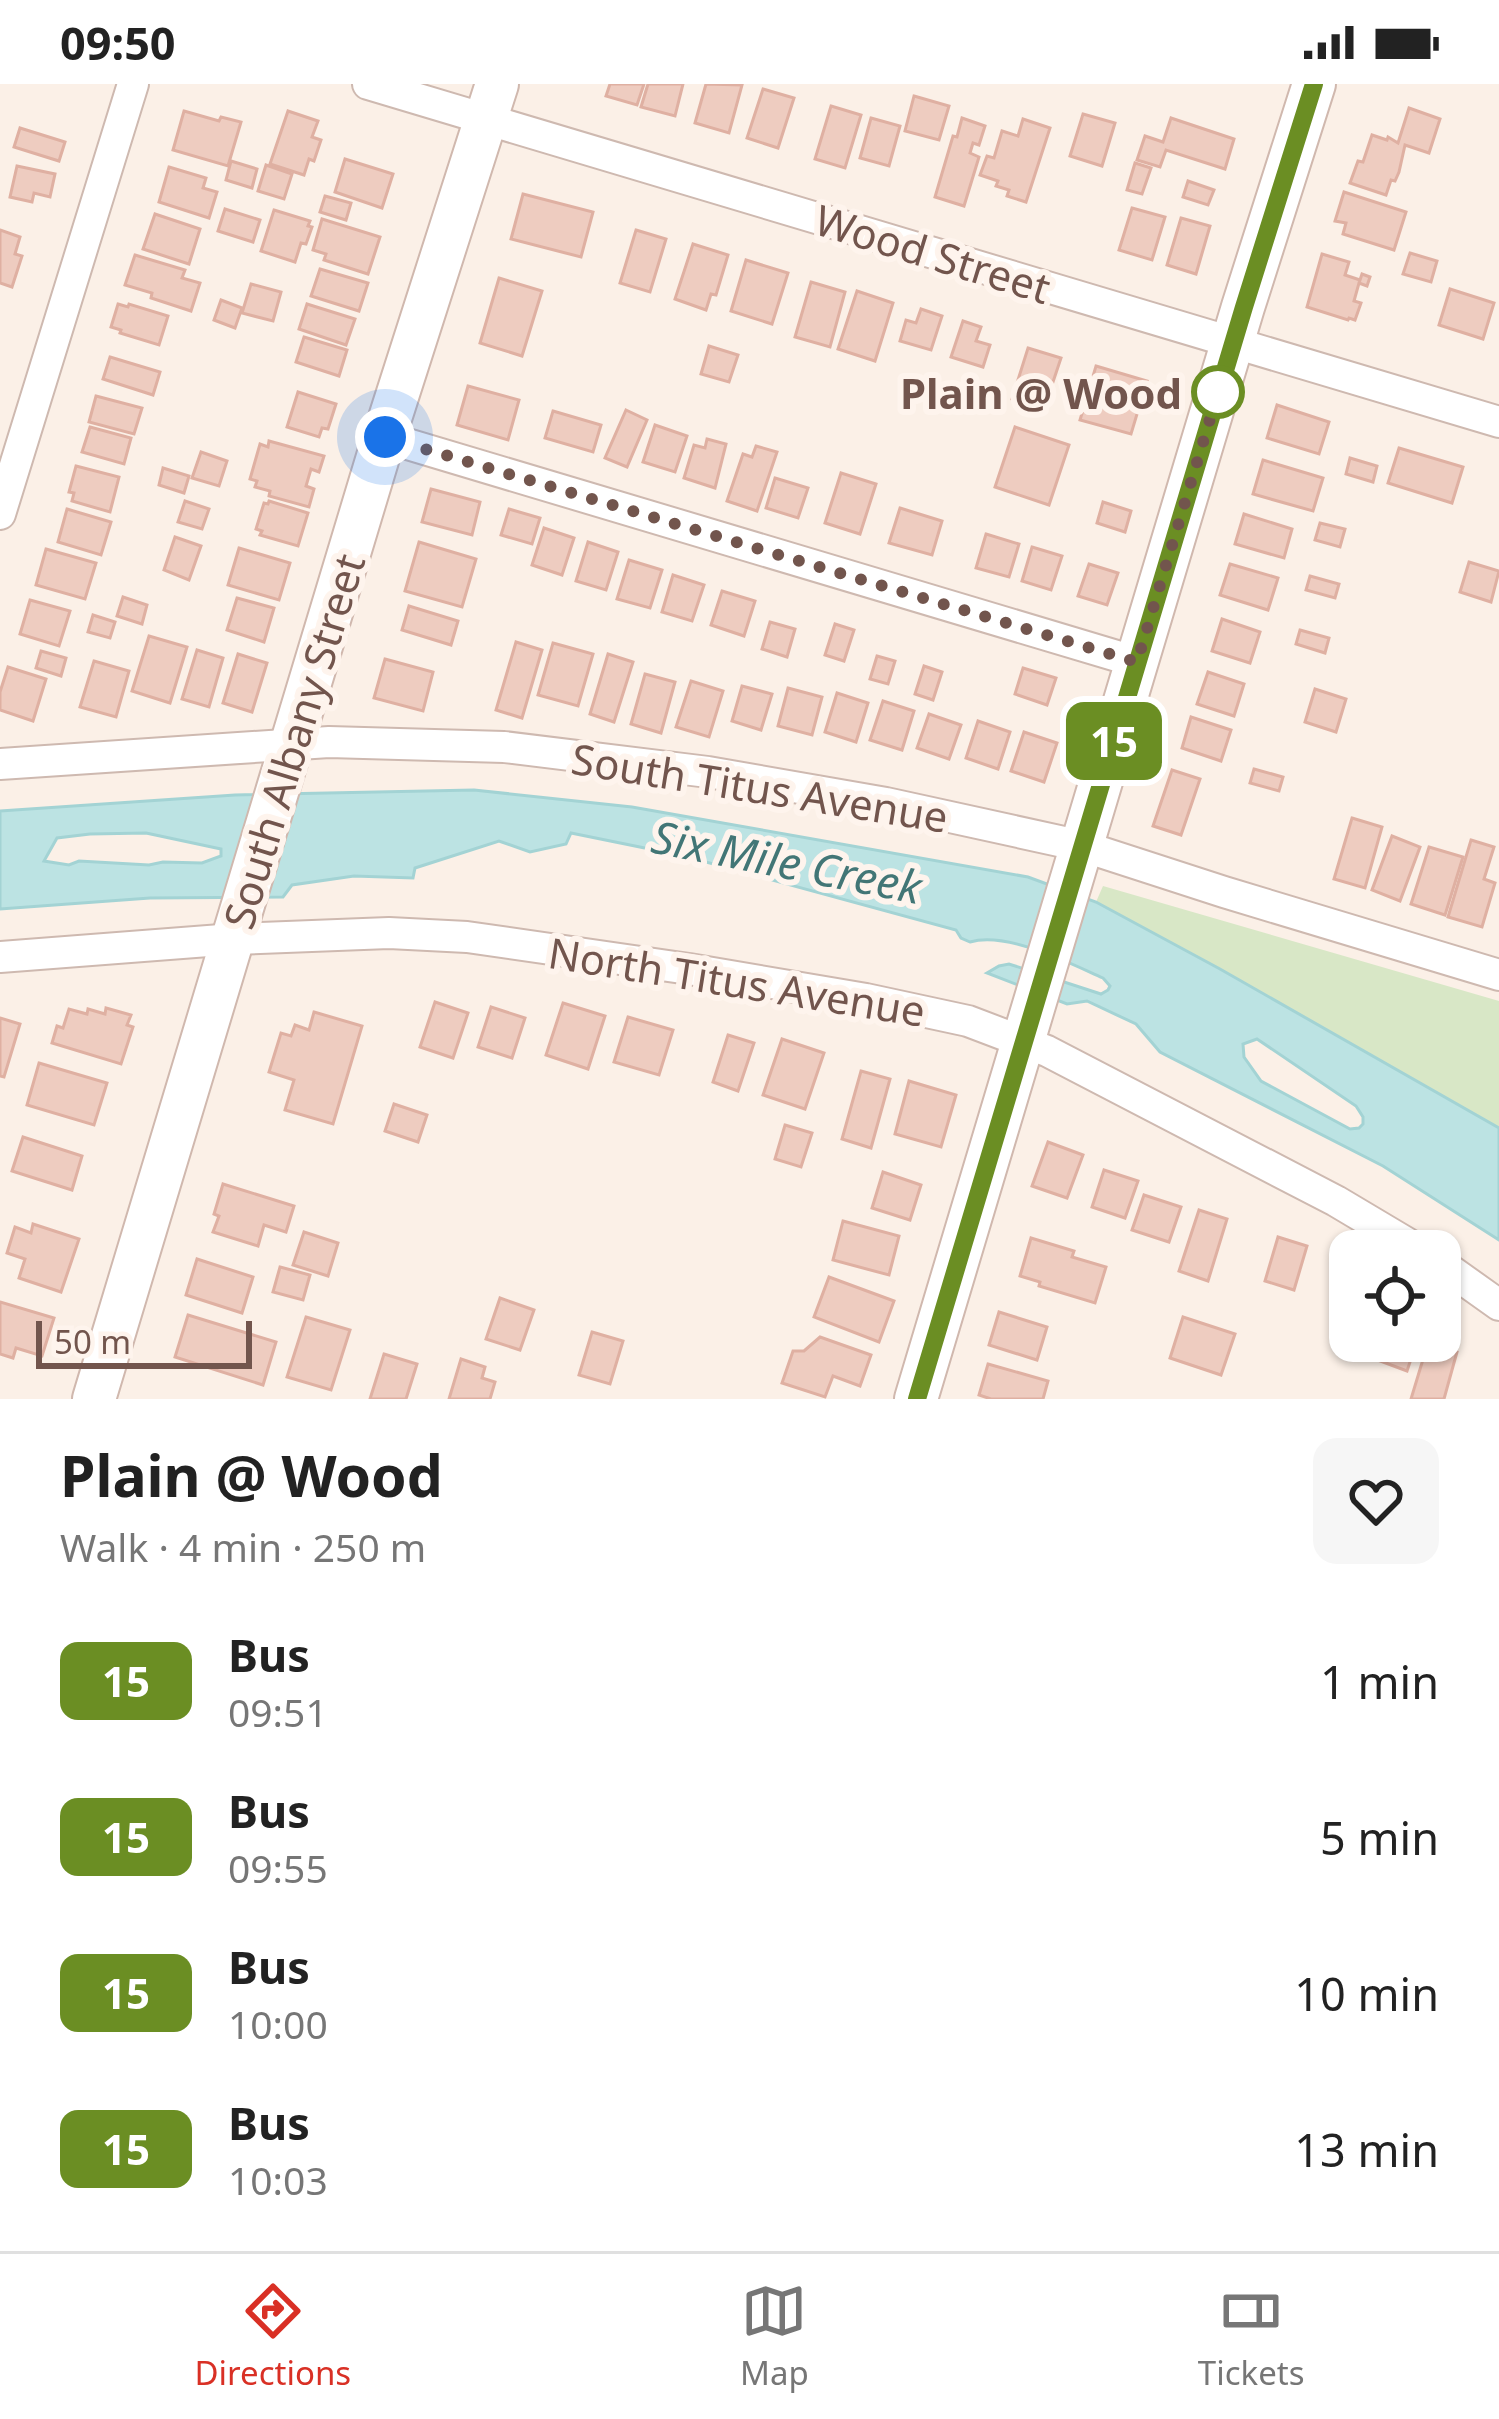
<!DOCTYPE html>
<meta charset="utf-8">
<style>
:root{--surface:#fff;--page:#f6f6f6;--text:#222;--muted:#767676;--line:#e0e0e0;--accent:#d93025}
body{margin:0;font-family:"Noto Sans",sans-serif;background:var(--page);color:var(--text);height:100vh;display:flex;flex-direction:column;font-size:45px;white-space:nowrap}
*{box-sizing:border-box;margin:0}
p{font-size:39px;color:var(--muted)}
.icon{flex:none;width:66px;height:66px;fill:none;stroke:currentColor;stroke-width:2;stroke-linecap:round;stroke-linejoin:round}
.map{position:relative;height:1315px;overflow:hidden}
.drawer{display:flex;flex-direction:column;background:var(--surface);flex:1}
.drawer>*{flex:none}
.badge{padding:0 24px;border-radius:18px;font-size:42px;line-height:78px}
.controls{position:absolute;left:1329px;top:1146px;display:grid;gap:24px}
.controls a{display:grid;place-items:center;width:132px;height:132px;border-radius:24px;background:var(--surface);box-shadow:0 3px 9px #0004;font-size:60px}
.scale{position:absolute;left:36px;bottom:30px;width:216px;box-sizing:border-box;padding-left:12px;border:6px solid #72554d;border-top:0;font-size:33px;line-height:42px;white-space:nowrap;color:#72554d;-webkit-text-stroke:9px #fef4ed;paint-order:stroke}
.you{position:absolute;width:60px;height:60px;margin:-30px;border:9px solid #fff;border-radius:50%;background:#1a73e8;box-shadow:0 0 0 18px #1a73e833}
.map>.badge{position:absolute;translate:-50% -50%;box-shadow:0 0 0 6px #fff}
.round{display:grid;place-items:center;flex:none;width:126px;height:126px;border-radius:24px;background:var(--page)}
.overview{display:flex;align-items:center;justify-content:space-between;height:204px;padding:0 60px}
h1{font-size:57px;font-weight:700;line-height:90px}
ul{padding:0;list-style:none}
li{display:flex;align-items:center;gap:36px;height:156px;padding:0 60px}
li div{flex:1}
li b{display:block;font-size:45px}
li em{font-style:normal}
li .badge{min-width:132px;font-weight:700;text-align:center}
.status{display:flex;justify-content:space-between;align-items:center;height:84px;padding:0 60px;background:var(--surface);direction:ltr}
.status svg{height:33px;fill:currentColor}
.tab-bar{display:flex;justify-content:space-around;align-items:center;height:168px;border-top:3px solid var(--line);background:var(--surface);font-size:33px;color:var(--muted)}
.tab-bar a{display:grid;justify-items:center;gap:6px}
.tab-bar .on{color:var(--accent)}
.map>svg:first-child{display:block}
.green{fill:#d8e7c6}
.water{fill:#bce3e3;stroke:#a3d3d4;stroke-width:3;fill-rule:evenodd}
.building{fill:#eeccc0;stroke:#dfb0a2;stroke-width:3}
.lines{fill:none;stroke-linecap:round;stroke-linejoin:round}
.street-casing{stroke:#ceb9b0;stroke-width:34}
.secondary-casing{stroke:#d0b8ae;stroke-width:46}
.street{stroke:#fff;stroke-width:30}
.secondary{stroke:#fff;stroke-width:42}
.line-casing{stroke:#fff;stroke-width:27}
.line{stroke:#6b8e23;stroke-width:18}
.walk{stroke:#72554d;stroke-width:12;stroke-dasharray:0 21.6}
.stop-dot{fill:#fff;stroke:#6b8e23;stroke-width:6}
.labels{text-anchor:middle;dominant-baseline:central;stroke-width:12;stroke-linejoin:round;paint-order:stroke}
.street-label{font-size:42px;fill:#72554d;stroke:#fef4ed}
.stop-label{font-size:42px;font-weight:bold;fill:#72554d;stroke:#fef4ed;text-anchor:end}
.water-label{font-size:45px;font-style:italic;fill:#427676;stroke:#fef4ed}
</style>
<div class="status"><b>09:50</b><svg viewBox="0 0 49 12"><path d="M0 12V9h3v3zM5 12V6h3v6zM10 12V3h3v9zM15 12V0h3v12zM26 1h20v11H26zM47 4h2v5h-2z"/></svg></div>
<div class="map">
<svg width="1499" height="1315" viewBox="0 0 1499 1315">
<rect width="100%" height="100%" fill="#fbf0e7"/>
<polygon class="green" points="1103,802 1499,917 1499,1044 1220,885 1096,818"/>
<path class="water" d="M474 706 632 723 1028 793 1096 818 1220 885 1499 1044V1156L1383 1082 1160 968 1136 940 1087 917 1067 920 987 889 999 882 1009 880 1101 910 1108 906 1110 902 1103 894C1069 879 1007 847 970 858L961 854 956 846 684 772 571 749 566 760 530 768 499 757 415 784 413 794 354 792 292 801 283 813 150 814 0 825V727L235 711ZM146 749 221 765V772L202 779 163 778 149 781 79 777 69 781 44 777 57 754 90 750ZM1257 955 1356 1022 1363 1033V1040L1359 1044 1350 1045 1261 997 1244 973 1243 960Z"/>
<g class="building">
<polygon points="610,0 644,0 637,21 606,12"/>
<polygon points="648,0 683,0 675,32 641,23"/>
<polygon points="706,0 742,1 729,49 695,39"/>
<polygon points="763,5 794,14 778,64 747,54"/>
<polygon points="914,12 949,22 939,56 905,47"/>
<polygon points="831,22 861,31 845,84 815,75"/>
<polygon points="1409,24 1440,35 1429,69 1405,61 1399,88 1395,97 1391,96 1386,111 1350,99 1358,77 1363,78 1372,51 1387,56 1388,53 1398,59"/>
<polygon points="184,27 219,37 221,33 241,38 228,82 173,66"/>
<polygon points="288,27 318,37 312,53 321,56 314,77 309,75 304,91 270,80"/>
<polygon points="1083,30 1115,39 1102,82 1070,72"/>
<polygon points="871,34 900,42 889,82 860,74"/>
<polygon points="962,34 985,42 979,61 973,59 970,69 979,73 964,122 935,113 953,52 957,53"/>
<polygon points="1171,34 1234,55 1225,85 1166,66 1160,83 1137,76 1145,52 1163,58"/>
<polygon points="1023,35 1050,44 1026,118 1007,112 1009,106 996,102 998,97 980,91 987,72 994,74 1002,47 1018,52"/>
<polygon points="20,44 65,58 59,77 14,63"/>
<polygon points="345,75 393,90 382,124 335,108"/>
<polygon points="231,77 257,85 252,104 226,96"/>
<polygon points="1135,79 1151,84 1142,110 1127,106"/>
<polygon points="266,81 292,90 284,115 258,107"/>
<polygon points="17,82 55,90 50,113 34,109 32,118 10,113"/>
<polygon points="169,83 206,94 203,104 217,108 209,134 159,118"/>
<polygon points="1188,97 1214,106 1208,121 1183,113"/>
<polygon points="1344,108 1406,128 1394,166 1343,150 1346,139 1335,137"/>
<polygon points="523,110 593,128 581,173 511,155"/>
<polygon points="325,112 351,119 346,136 320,128"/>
<polygon points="1132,124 1165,133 1152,176 1119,166"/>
<polygon points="225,125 260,136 253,158 218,147"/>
<polygon points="274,126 310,137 308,142 312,143 306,160 301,159 295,178 261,167"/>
<polygon points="155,130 200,145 189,180 143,165"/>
<polygon points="1181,134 1210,142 1196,190 1167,181"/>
<polygon points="322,135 380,153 368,190 324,176 326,170 313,166"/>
<polygon points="0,146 20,153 15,170 22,172 12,203 0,199"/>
<polygon points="636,146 666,155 650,208 620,199"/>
<polygon points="693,160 728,171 716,211 711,210 706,226 675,215"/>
<polygon points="1410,169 1437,177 1431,198 1403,190"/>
<polygon points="1322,170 1349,178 1345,191 1360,196 1362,190 1370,193 1367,202 1359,199 1354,217 1361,219 1355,236 1349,234 1348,236 1307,223"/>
<polygon points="135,171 185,186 182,194 200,199 191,227 151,214 152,209 125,201"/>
<polygon points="746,176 788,189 772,240 731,227"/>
<polygon points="320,185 368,199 359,227 311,212"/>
<polygon points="499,194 542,207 522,272 480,259"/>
<polygon points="811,198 845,208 830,263 795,253"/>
<polygon points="251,200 281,208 273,237 242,229"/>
<polygon points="1450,205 1494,219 1483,255 1439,241"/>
<polygon points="857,207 893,219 875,277 838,265"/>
<polygon points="221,216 242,224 235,244 214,236"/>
<polygon points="118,220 128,223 129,220 168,232 159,261 120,249 121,246 111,243"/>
<polygon points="307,220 355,235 346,261 299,245"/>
<polygon points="921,225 942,232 931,266 900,257 906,236 916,239"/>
<polygon points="963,237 981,243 976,257 990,261 983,283 951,273"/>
<polygon points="304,253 347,266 339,292 296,278"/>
<polygon points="709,262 738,271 729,298 701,290"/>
<polygon points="1028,264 1061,274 1044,325 1012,315"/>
<polygon points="110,273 160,288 153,311 103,295"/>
<polygon points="1096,282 1147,297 1131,350 1080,336"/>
<polygon points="468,302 519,316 508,356 457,341"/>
<polygon points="298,308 336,320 328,345 322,344 319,353 287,343"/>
<polygon points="96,312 142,324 134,350 89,338"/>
<polygon points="1277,321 1329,338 1319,370 1267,354"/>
<polygon points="626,326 647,336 627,383 605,374"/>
<polygon points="553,327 601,341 593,368 545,354"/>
<polygon points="655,341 687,352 675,388 643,378"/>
<polygon points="90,343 131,354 124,380 82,368"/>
<polygon points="1015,343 1069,361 1049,421 995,403"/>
<polygon points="707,355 726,360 715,404 684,394 694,361 705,364"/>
<polygon points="269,357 324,372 319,388 311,385 306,402 314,405 309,423 269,412 270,407 255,403 257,397 250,395 260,360 268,363"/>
<polygon points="756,362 777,368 757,427 727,417 743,370 752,373"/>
<polygon points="1399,364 1463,383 1452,419 1388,399"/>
<polygon points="201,368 227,377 219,402 192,394"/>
<polygon points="1350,374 1377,382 1373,398 1346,390"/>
<polygon points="1263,376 1323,394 1313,427 1253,410"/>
<polygon points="76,382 119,393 110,428 72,417 74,409 69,408"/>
<polygon points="163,384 189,392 184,409 159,401"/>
<polygon points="841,389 876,400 860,450 825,439"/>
<polygon points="775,394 808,404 798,434 766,424"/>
<polygon points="431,405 480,418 472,451 422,438"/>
<polygon points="185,417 209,425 202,445 178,438"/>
<polygon points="269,417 308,429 298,462 260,451 262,447 256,445 264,419 268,420"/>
<polygon points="1103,418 1131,427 1125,448 1097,439"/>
<polygon points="900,424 942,437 932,471 889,459"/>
<polygon points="67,425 111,438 101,471 58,458"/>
<polygon points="509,425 540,434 532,460 501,451"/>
<polygon points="1244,430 1292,445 1284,474 1235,460"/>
<polygon points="1320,439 1345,445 1340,463 1315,456"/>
<polygon points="544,444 574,454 562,491 532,481"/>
<polygon points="986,450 1019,460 1009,493 976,484"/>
<polygon points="175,453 201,462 189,496 164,486"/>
<polygon points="419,458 476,475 462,523 405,507"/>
<polygon points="588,458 618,468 606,506 576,497"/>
<polygon points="1032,463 1062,472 1051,506 1022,497"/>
<polygon points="239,464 290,479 279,516 228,501"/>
<polygon points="46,465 96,479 85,515 36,501"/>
<polygon points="629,476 662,486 650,524 617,515"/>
<polygon points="1469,478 1499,487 1491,518 1460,508"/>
<polygon points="1089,480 1118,489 1107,521 1078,512"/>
<polygon points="1230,480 1278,494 1268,526 1220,511"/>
<polygon points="673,491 704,501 692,537 662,528"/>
<polygon points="1310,492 1339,500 1335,514 1306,506"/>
<polygon points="722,507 755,517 744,552 711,541"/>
<polygon points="123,513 147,521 142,540 117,532"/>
<polygon points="237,514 274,524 264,558 227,546"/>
<polygon points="30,516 70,527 59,562 20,550"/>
<polygon points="409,522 458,537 451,561 402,546"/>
<polygon points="93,531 115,538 110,554 88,548"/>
<polygon points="1222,535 1260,548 1250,579 1212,567"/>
<polygon points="770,538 795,545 787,573 762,565"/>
<polygon points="835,540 854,546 844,577 825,571"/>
<polygon points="1300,546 1329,554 1325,569 1296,560"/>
<polygon points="149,552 187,563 170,619 132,607"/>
<polygon points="516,558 542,566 522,634 496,626"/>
<polygon points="553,559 593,570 578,622 538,611"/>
<polygon points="197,566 223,574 209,623 182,615"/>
<polygon points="41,567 66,574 61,592 36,584"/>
<polygon points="238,570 267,579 252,628 223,619"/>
<polygon points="608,570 633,578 614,638 590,630"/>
<polygon points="877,572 895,577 888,600 870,595"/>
<polygon points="385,575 433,588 423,627 374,614"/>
<polygon points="94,577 129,587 116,633 80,623"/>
<polygon points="924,582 942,588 933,616 915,610"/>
<polygon points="8,583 46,595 33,637 0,626 0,608"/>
<polygon points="1023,584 1056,594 1047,621 1015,610"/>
<polygon points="1208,588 1244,600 1234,632 1197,620"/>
<polygon points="645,590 675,598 661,649 631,640"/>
<polygon points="691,597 723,607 709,653 676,643"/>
<polygon points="742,602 772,610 761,646 732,637"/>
<polygon points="788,604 822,613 812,651 778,642"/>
<polygon points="1315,605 1346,615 1336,648 1305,638"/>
<polygon points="837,609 868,619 856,658 825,648"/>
<polygon points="883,617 914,627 902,666 870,656"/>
<polygon points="929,630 961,641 949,675 917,664"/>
<polygon points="1191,633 1231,646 1221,677 1182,664"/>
<polygon points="978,637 1010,648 998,685 966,674"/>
<polygon points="1024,648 1057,659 1044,698 1011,687"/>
<polygon points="1254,685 1283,693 1279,707 1250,699"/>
<polygon points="1172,686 1200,695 1181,751 1153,742"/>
<polygon points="1352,734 1382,743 1365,804 1334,795"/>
<polygon points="1392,752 1420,763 1400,817 1372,806"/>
<polygon points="1471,756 1494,763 1484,795 1495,799 1482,843 1448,833"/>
<polygon points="1429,763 1463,773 1445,831 1411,820"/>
<polygon points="435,918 468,929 453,974 420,963"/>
<polygon points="563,919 605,932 588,985 546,971"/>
<polygon points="491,923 525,934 512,974 478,963"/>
<polygon points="106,924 131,931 127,941 133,943 121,980 52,959 57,942 63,944 69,925 87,930 88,925 105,930"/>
<polygon points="314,928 362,942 333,1040 285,1026 294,996 269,988 281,949 291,952 295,941 309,946"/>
<polygon points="628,933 673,946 659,991 614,978"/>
<polygon points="0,934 20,940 4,993 0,992"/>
<polygon points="728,951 754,959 738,1007 713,998"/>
<polygon points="782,955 824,969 805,1025 763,1011"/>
<polygon points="39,979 107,999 94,1041 27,1021"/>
<polygon points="861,987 890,995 871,1064 842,1055"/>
<polygon points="909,997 956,1011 941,1063 895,1050"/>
<polygon points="394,1020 427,1031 418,1058 385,1047"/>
<polygon points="785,1041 812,1049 801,1083 775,1075"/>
<polygon points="23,1053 82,1072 72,1106 12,1087"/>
<polygon points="1048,1058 1083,1071 1067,1114 1032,1102"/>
<polygon points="1104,1086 1138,1097 1125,1134 1092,1123"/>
<polygon points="883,1088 921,1101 910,1136 872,1124"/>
<polygon points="223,1100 294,1122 286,1148 264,1141 258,1162 213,1148 219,1132 214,1130"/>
<polygon points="1144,1111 1181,1123 1169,1158 1132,1146"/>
<polygon points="1199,1126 1227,1135 1208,1197 1179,1187"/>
<polygon points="843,1137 899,1152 889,1191 833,1176"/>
<polygon points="33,1140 79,1155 61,1208 19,1194 25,1175 7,1169 15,1143 31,1149"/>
<polygon points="304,1148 338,1159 328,1192 293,1181"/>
<polygon points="1278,1153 1307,1162 1294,1206 1265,1197"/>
<polygon points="1031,1154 1074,1167 1072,1173 1106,1183 1095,1219 1039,1202 1040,1198 1020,1192"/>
<polygon points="197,1175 253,1193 242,1229 186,1211"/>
<polygon points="280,1183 310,1191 303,1216 273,1208"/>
<polygon points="829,1193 894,1217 879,1258 814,1233"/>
<polygon points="500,1214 534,1226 520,1266 486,1255"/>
<polygon points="0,1218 54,1234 42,1272 16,1264 13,1274 0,1270"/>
<polygon points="999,1228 1047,1243 1037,1276 989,1261"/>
<polygon points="188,1231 276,1258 263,1301 175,1273"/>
<polygon points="306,1233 350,1246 331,1306 287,1293"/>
<polygon points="1183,1233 1235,1250 1221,1291 1170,1274"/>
<polygon points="592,1248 623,1257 610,1300 579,1291"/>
<polygon points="820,1253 871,1271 860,1302 833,1292 825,1313 782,1299 793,1267 804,1267"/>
<polygon points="1381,1257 1417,1257 1407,1287 1375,1275"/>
<polygon points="1428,1259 1457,1268 1444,1315 1411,1315"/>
<polygon points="384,1270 417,1280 406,1315 370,1315"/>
<polygon points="461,1275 485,1283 482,1294 495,1298 490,1315 449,1315"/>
<polygon points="988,1280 1048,1297 1043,1315 991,1315 979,1311"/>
</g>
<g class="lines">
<defs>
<g id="street">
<polyline points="368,0 1499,338"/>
<polyline points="384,353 1137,578"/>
<polyline points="0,430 133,0"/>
<polyline points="0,680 329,658 504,663 708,688 886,719 1082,762 1224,808 1499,891"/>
<polyline points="0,873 234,855 389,849 467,853 689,885 866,915 968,937 1047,967 1336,1117 1420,1167"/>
<polyline points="1440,1179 1499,1221"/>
</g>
<g id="secondary">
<polyline points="94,1315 384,353 497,0"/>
<polyline points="916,1315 1243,223 1314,0"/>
</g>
</defs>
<use href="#street" class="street-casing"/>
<use href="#secondary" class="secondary-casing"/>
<use href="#street" class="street"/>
<use href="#secondary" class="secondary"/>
</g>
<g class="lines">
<defs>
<polyline id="line" points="917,1315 1244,223 1314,0"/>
</defs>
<use href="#line" class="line-casing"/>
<use href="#line" class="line"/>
<polyline class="walk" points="385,353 1137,578 1222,295 1218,308"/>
</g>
<circle class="stop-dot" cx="1218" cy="308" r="24"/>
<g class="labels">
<g class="street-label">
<text transform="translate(933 169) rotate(17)">Wood Street</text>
<text transform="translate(293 657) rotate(-73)">South Albany Street</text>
<text transform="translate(760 703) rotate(9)">South Titus Avenue</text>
<text transform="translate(737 897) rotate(9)">North Titus Avenue</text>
</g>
<g class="stop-label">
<text x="1182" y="308">Plain @ Wood</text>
</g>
<g class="water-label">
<text transform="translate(787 777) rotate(11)">Six Mile Creek</text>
</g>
</g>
</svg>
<div class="controls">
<a><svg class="icon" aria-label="locate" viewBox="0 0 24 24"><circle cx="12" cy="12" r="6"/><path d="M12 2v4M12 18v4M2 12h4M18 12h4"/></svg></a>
</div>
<div class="scale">50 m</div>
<div class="you" style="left:385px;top:353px"></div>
<b class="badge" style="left:1114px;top:657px;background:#6b8e23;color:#fff">15</b>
</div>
<section class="drawer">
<div class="overview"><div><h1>Plain @ Wood</h1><p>Walk · 4 min · 250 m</p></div><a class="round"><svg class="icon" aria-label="heart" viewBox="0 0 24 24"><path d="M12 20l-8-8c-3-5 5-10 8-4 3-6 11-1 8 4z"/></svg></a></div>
<ul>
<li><span class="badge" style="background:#6b8e23;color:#fff">15</span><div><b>Bus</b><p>09:51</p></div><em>1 min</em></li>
<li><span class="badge" style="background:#6b8e23;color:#fff">15</span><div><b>Bus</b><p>09:55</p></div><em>5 min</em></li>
<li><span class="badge" style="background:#6b8e23;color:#fff">15</span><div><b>Bus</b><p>10:00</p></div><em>10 min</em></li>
<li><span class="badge" style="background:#6b8e23;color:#fff">15</span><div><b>Bus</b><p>10:03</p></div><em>13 min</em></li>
</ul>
</section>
<nav class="tab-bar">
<a class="on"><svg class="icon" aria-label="directions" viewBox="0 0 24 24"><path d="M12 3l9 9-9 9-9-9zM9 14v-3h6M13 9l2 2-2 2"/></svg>Directions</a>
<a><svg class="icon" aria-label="map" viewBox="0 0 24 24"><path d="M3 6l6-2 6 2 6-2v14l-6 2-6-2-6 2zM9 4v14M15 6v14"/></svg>Map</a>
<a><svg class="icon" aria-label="tickets" viewBox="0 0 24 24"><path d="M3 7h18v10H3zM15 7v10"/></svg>Tickets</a>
</nav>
